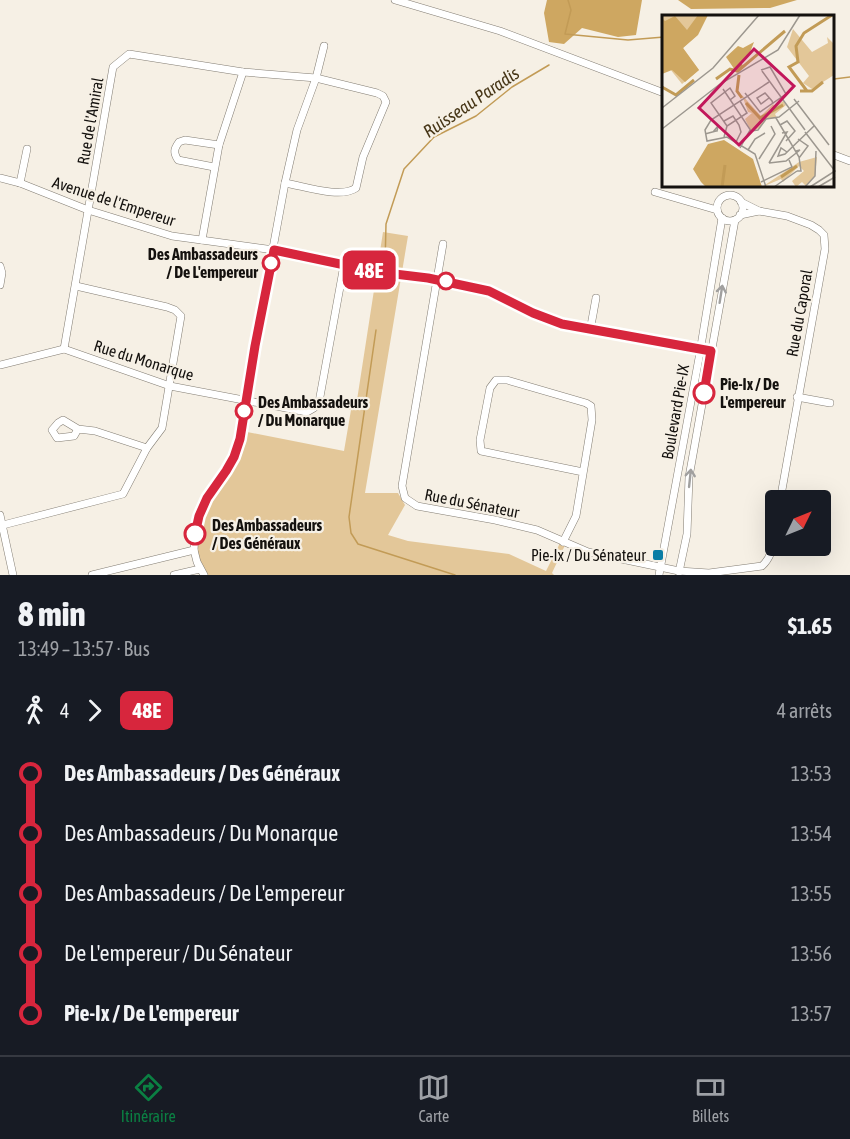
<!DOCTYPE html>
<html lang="fr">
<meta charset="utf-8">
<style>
:root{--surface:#171b24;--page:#20242c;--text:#f1f3f6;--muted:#9ea1a6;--line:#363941;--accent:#0b8043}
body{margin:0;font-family:"Asap Condensed",sans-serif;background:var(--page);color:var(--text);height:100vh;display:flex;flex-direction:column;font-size:22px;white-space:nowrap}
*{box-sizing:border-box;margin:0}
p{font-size:20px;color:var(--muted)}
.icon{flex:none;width:33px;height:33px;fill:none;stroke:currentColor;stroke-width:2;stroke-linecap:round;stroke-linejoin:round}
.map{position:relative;height:575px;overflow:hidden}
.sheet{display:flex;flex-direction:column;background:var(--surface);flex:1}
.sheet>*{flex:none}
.badge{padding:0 12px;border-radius:9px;font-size:21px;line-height:39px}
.needle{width:39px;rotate:47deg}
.buttons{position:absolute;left:765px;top:490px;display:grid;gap:12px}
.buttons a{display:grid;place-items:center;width:66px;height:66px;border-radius:6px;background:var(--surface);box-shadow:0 6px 24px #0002;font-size:30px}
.map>.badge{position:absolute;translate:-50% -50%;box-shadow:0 0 0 3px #fff}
.legs{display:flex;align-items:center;gap:9px;height:66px;padding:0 18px;font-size:20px}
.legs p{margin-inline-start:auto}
.headline{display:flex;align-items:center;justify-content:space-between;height:102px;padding:0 18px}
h1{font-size:33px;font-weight:800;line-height:45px}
ul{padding:0 18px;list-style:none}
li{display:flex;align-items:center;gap:21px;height:60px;font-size:22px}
li i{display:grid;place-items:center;width:9px;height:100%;margin:0 8px;background:currentColor}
li i::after{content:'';width:15px;height:15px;margin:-8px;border:4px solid;border-radius:50%;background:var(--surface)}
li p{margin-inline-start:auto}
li:first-child i{background:linear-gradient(#0000 50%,currentColor 0)}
li:last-child i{background:linear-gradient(currentColor 50%,#0000 0)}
.dock{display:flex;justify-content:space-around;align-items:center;height:84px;border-top:2px solid var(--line);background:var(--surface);font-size:16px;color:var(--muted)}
.dock a{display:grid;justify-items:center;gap:3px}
.dock .selected{color:var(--accent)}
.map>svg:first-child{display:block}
.green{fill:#e3c799}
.forest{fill:#cea761}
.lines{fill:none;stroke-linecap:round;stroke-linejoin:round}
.stream{stroke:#c29b56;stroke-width:1.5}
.minor-casing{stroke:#837d73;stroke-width:8}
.minor{stroke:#fff;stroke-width:7}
.oneway{stroke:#a1a09f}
.line-1-casing{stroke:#fff;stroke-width:14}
.line-1{stroke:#d7263d;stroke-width:9}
.stop-1-dot{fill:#fff;stroke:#d7263d;stroke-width:3}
.poi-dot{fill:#0a7da5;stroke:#f6f0e5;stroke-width:2}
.labels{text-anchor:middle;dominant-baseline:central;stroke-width:4.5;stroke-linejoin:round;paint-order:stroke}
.street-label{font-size:16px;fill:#14110e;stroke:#f6f0e5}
.stop-label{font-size:16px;font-weight:bold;fill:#14110e;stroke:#f6f0e5;text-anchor:start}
.poi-label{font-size:16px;fill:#14110e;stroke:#f6f0e5;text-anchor:end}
.water-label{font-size:18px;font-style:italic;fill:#473617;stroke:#f6f0e5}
.inset-river{fill:none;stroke:#c29b56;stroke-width:3}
.inset-road{fill:none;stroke:#9c978f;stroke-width:1.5}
.view{fill:#c2185b;fill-opacity:0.15;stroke:#c2185b;stroke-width:3}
.inset-edge{fill:none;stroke:#14110e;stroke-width:3}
</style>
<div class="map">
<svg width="850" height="575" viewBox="0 0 850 575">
<rect width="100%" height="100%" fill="#f6f0e5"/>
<polygon class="green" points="383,232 408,236 365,493 398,493 405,505 388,535 408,541 509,554 546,571 561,541 566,543 552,573 554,575 204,575 200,569 195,534 199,516 226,471 242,431 344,451 351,410 321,404 322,400 352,405 357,400"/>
<g class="forest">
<polygon points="547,0 642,0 636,35 618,37 582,28 564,44 549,42 544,13"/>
<polygon points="678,0 797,0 770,8 691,9"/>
</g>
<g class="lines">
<g class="stream">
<polyline points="568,0 571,10 565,34 628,40 664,37"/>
<polyline points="834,79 850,77"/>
<polyline points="385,266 386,224 404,169 434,137 476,116 512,87 549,65"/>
<polyline points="376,330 349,517 351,533 358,544 455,575"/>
</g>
<defs>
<g id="minor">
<polyline points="395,0 500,31 664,93"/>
<polyline points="834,155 850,161"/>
<path d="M214 167 178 160C173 152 174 149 179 142L185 140 219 145"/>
<polyline points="0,178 20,183 88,210 172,236 274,250 378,272 446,281 489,291 533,313 562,324 711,351"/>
<polyline points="20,183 27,149"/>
<polyline points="655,192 717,210"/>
<circle cx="730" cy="208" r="13"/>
<polyline points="741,202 759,211 787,216 811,225 819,230 824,235 825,249 780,501"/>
<polyline points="740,215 759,211"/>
<polyline points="202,240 219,145 243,72"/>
<path d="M443 244 402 486 405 498 417 506 495 520 537 530 588 552 679 571 709 573 762 566C773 556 773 543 776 529"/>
<polyline points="0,266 2,273 0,285"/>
<polyline points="590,331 596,298"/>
<path d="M64 349 113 67 129 54 243 72 316 78 377 93 383 96 386 102 363 157 356 188C340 199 304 186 285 183"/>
<polyline points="0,365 64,349 170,386 307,412 314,408 319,402 344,265"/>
<polyline points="797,397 830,403"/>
<polyline points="78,429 74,436 57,438 52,430 58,423 63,420 78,429 95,431 147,448"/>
<polyline points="0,515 13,575"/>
<polyline points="3,525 123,494 147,448 162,428 181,316 175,310 167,307 76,286"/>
<polyline points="563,542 576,516 592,420 591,406 586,403 507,380 496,380 490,388 480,440 481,451 583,472"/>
<polyline points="679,572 687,534 689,477 735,220"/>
<polyline points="92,575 194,550"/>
<polyline points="174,575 200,569"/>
<polyline points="204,575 197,562 194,550 195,534 199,516 207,498 226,471 240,439 255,346 285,183 297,130 316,78 324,46"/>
<polyline points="659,575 699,358 722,218"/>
</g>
</defs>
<use href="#minor" class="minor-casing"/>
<use href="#minor" class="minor"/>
</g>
<defs><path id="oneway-shaft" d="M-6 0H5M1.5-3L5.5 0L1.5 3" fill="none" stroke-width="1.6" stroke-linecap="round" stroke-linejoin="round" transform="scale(1.5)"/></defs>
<g class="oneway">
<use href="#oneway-shaft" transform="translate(721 294) rotate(-81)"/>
<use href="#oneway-shaft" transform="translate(690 478) rotate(-84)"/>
</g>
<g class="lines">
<defs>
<polyline id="line-1" points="195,534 199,516 207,498 226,471 234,457 240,439 255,346 274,250 378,272 428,278 489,291 533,313 562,324 711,351 704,393"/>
</defs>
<use href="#line-1" class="line-1-casing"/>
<use href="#line-1" class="line-1"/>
</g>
<g class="stop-1-dot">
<circle cx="271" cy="263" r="8"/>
<circle cx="446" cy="281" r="8"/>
<circle cx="704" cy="393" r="10"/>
<circle cx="244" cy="411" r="8"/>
<circle cx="195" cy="534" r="10"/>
</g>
<rect class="poi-dot" x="652" y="549" width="12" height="12" rx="3"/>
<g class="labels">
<g class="street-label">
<text transform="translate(90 121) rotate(-80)">Rue de l'Amiral</text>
<text transform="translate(114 201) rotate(18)">Avenue de l'Empereur</text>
<text transform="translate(799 313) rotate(-80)">Rue du Caporal</text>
<text transform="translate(144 360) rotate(17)">Rue du Monarque</text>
<text transform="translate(675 412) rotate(-80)">Boulevard Pie-IX</text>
<text transform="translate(472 503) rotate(11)">Rue du Sénateur</text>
</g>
<g class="stop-label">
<text x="258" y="254" text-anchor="end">Des Ambassadeurs<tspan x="258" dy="18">/ De L'empereur</tspan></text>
<text x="720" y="384">Pie-Ix / De<tspan x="720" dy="18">L'empereur</tspan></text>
<text x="258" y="402">Des Ambassadeurs<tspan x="258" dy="18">/ Du Monarque</tspan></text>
<text x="212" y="525">Des Ambassadeurs<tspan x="212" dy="18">/ Des Généraux</tspan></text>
</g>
<g class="poi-label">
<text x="646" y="555">Pie-Ix / Du Sénateur</text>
</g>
<g class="water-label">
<text transform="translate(471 102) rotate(-34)">Ruisseau Paradis</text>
</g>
</g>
<g transform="translate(662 15)">
<rect width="172" height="172" fill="#f6f0e5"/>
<path d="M0 0H45L34 21 21 33 37 55 20 69 8 54 0 59ZM131 14 150 37 166 28 165 22 172 29V60L150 74 141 68 147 61 125 32ZM80 80 99 101 111 89 113 92 121 86 124 90 113 99 115 103 105 104 98 113 89 116 83 104 90 98 86 97ZM155 142 153 161 144 171 140 167 134 172 130 166 142 156 137 151 121 167 119 164 100 172 137 147Z" fill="#e3c799"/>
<path d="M36 0H46L36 20 21 33 37 55 23 67 10 55 0 59V3L3 6 13 1 25 15ZM92 27 87 40 79 47 81 51 75 58 64 42 76 31 81 33ZM62 125 91 144 100 172H44L39 167 31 154 46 129Z" fill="#cea761"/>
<path class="inset-river" d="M77 60 75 76 80 83M54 64 68 54 76 56 123 16M0 72 14 80 32 65M138 76H150L161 67M145 76 127 52 136 47 134 31 142 18 170 0M84 88 98 103 121 90M119 162 135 151M60 172 63 150"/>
<path class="inset-road" d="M100 56 143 115M61 74 89 116 96 115 104 104 117 102 137 86M83 78 98 97 124 79 108 52 99 55M107 83 99 89 95 83 103 78 104 79 110 86 111 89M132 84 167 130M0 93 51 53 97 0M114 103 137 142 139 156H135M62 106 71 101 77 110 79 117 74 127M118 110 125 106 133 116 124 126M65 111 49 88 68 73 73 81 68 85M0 114 58 69 116 35 138 0M143 117 173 156 148 172M43 119 54 116H55L56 111 51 117M62 122 65 111 85 98 78 86M136 124 146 131 137 143M78 133 88 115M86 135 93 124 103 118M125 137 119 133 116 141 123 139 152 111M97 144 113 119 109 111M107 148 125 117 120 118M107 148 124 146 138 135 134 136M99 167 130 152 127 145M104 172 93 139 65 122 45 126 43 115 49 105 107 67M112 172 135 156M143 172 153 161 154 136M156 172 173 162"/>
<path class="view" d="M92 34 132 71 77 130 37 93Z"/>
<rect width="172" height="172" class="inset-edge"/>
</g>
</svg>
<div class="buttons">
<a><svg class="needle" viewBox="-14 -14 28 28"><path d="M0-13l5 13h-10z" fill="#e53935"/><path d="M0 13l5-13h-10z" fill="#9ea1a6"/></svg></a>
</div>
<b class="badge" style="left:369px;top:270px;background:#d7263d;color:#fff">48E</b>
</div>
<section class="sheet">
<div class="headline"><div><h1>8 min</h1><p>13:49 – 13:57 · Bus</p></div><b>$1.65</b></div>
<div class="legs"><svg class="icon" aria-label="walk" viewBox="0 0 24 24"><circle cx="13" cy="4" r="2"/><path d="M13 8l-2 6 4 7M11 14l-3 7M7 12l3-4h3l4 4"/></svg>4<svg class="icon" aria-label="forward" viewBox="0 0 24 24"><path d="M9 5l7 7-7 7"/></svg><b class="badge" style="background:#d7263d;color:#fff">48E</b><p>4 arrêts</p></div>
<ul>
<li><i style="color:#d7263d"></i><b>Des Ambassadeurs / Des Généraux</b><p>13:53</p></li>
<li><i style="color:#d7263d"></i><span>Des Ambassadeurs / Du Monarque</span><p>13:54</p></li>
<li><i style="color:#d7263d"></i><span>Des Ambassadeurs / De L'empereur</span><p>13:55</p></li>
<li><i style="color:#d7263d"></i><span>De L'empereur / Du Sénateur</span><p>13:56</p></li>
<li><i style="color:#d7263d"></i><b>Pie-Ix / De L'empereur</b><p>13:57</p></li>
</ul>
</section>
<nav class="dock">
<a class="selected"><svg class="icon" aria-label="directions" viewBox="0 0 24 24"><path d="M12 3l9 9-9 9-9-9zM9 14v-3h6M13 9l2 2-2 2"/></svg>Itinéraire</a>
<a><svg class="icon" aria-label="map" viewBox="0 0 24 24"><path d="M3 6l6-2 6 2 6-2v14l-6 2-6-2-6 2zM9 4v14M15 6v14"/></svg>Carte</a>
<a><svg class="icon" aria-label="tickets" viewBox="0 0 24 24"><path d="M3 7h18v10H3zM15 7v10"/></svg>Billets</a>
</nav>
